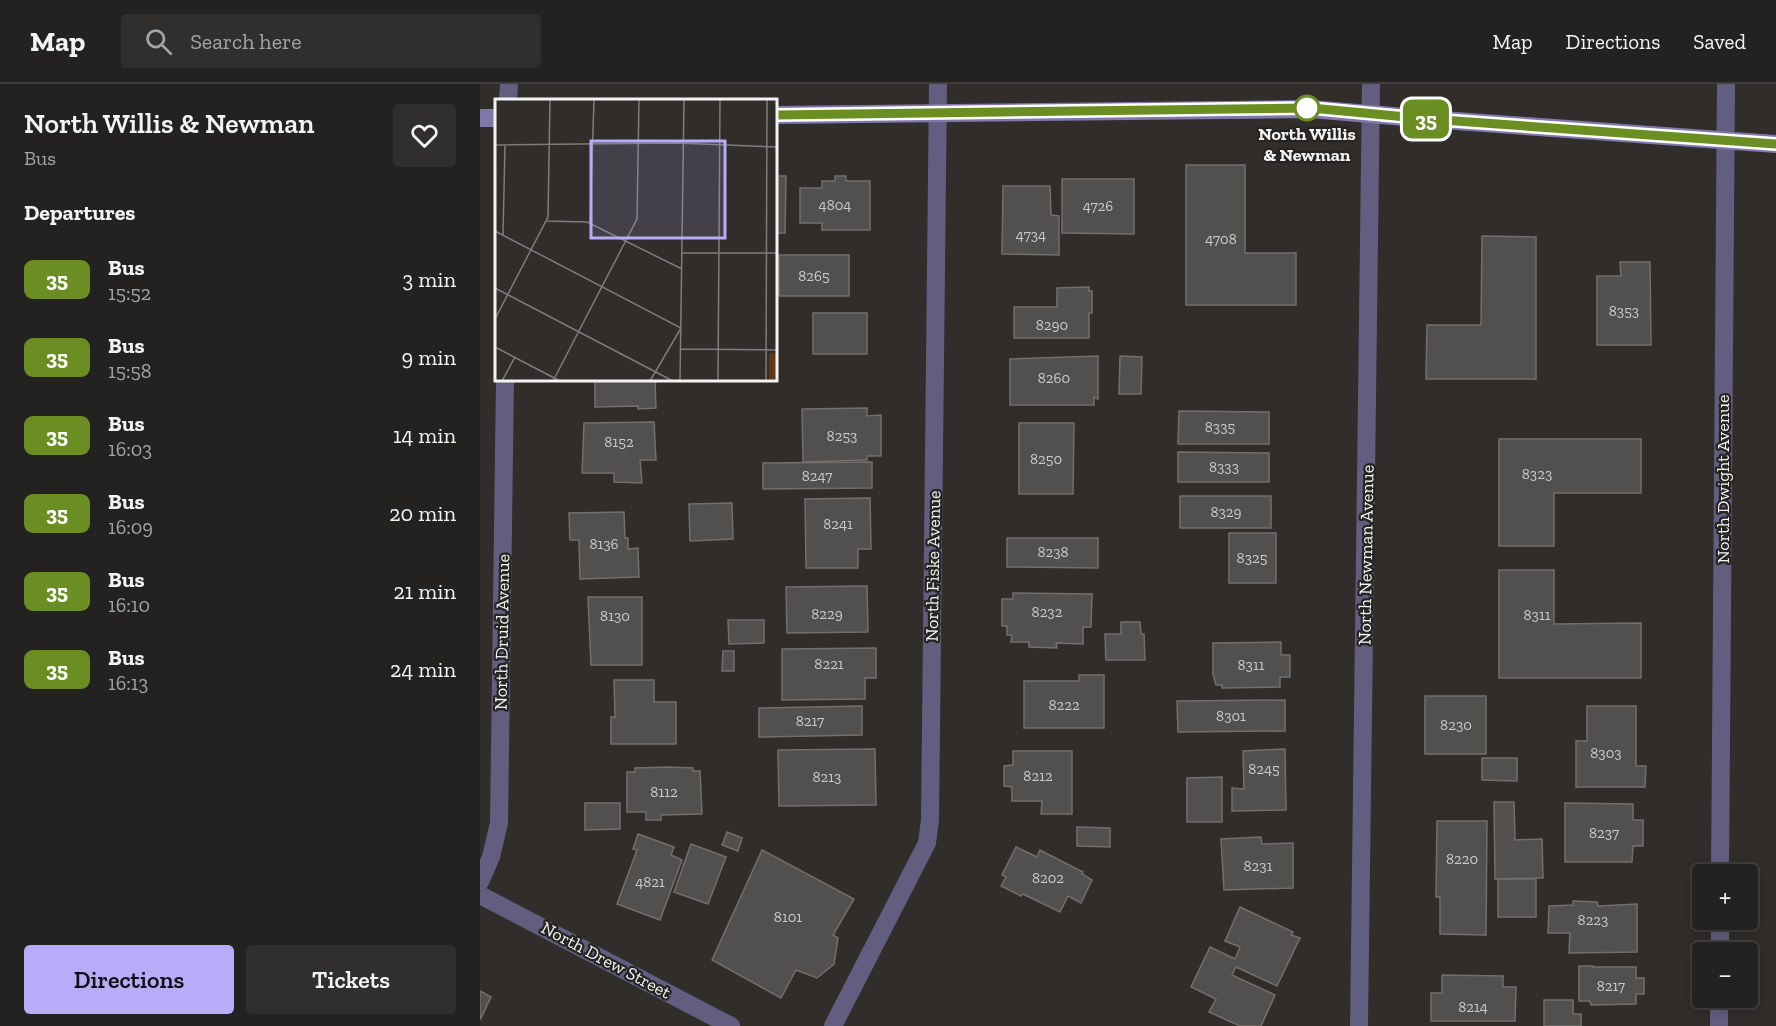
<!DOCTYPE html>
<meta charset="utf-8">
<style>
:root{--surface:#242220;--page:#302f2d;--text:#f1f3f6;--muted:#a3a4a5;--line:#413f3e;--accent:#b6acf8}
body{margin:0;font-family:"Zilla Slab",serif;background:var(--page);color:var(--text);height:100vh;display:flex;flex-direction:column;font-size:22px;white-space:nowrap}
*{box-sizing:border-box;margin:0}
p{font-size:20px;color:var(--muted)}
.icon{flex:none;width:33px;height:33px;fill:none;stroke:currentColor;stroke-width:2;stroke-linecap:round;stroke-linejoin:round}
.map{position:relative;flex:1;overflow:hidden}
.side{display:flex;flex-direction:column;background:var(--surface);width:480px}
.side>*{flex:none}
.badge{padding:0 12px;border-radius:9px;font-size:21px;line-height:39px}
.fabs{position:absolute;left:1212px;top:780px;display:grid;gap:12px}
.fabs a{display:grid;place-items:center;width:66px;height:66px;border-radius:6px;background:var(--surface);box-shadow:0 3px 15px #0003,0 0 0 2px var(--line);font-size:30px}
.map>.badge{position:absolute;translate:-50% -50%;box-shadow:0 0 0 3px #fff}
h2{padding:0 24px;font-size:22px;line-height:54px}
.round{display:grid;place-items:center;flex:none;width:63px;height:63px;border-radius:6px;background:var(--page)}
.overview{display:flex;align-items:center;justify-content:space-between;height:102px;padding:0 24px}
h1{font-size:28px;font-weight:600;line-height:45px}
.cta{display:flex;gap:12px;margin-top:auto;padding:12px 24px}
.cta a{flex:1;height:69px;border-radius:6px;background:var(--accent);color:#111;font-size:24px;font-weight:600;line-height:69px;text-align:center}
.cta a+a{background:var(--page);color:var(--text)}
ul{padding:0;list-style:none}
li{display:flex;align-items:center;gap:18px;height:78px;padding:0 24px}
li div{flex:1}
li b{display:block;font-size:22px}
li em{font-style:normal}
li .badge{min-width:66px;font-weight:700;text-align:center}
header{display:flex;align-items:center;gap:36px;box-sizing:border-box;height:84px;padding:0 30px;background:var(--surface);border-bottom:2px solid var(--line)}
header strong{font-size:28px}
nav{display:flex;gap:33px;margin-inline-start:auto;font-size:21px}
.search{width:420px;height:54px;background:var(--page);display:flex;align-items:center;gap:15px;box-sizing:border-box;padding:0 21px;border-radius:6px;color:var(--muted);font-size:22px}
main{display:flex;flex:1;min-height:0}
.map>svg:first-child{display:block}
.building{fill:#52504e;stroke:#726f6d;stroke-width:1.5}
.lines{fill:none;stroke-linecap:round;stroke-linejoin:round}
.street{stroke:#625e7f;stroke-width:18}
.secondary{stroke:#7f78ac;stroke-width:18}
.line-casing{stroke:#fff;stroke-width:14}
.line{stroke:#6b8e23;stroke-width:9}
.stop-dot{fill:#fff;stroke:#6b8e23;stroke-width:3}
.labels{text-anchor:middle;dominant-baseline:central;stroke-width:4.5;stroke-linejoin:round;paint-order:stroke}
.number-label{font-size:15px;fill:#cccac9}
.stop-label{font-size:18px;font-weight:bold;fill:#f5f3f2;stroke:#262422}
.street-label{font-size:18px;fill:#f5f3f2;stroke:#262422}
.inset-road{fill:none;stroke:#7f7c7b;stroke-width:1.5}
.view{fill:#b6acf8;fill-opacity:0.15;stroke:#b6acf8;stroke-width:3}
.inset-edge{fill:none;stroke:#f5f3f2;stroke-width:3}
</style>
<header>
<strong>Map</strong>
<div class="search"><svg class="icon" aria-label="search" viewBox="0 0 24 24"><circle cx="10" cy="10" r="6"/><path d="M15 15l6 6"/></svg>Search here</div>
<nav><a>Map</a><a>Directions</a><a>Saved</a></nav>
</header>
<main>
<section class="side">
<div class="overview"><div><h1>North Willis &amp; Newman</h1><p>Bus</p></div><a class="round"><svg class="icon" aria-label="heart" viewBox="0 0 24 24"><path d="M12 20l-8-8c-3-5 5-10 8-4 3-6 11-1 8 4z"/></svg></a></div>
<h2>Departures</h2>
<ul>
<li><span class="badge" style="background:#6b8e23;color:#fff">35</span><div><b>Bus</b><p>15:52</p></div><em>3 min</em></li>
<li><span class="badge" style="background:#6b8e23;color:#fff">35</span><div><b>Bus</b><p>15:58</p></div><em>9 min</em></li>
<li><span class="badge" style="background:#6b8e23;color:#fff">35</span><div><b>Bus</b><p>16:03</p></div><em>14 min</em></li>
<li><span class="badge" style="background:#6b8e23;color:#fff">35</span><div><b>Bus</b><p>16:09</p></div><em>20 min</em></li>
<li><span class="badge" style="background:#6b8e23;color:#fff">35</span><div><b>Bus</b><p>16:10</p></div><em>21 min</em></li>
<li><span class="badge" style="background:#6b8e23;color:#fff">35</span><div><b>Bus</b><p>16:13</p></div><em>24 min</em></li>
</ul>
<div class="cta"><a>Directions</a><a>Tickets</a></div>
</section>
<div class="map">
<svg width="1296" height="942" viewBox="0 0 1296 942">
<rect width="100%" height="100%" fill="#302d2b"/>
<g class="building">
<polygon points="706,81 765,81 765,169 816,169 816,221 706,221"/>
<polygon points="296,92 306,92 305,149 296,149"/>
<polygon points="355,92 366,92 366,97 390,97 390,146 342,146 342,139 320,139 320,104 342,104 342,97 355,97"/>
<polygon points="582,95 654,95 654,150 582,149"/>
<polygon points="523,102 570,102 571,131 579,132 579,171 522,170"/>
<polygon points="1002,152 1056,153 1056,295 946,295 947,241 1001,241"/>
<rect x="299" y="171" width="70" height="41"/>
<polygon points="1140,178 1170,178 1171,261 1117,261 1117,192 1141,192"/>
<polygon points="609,203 609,207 612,207 612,229 609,229 609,254 534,254 534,223 577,223 577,204"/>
<rect x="333" y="229" width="54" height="41"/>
<polygon points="618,272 618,315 614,313 614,321 530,321 530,275"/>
<polygon points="640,272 662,273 661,310 639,310"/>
<polygon points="115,296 175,296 176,324 158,325 158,322 115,323"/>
<polygon points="387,324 387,332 401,331 401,372 387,372 387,376 323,378 322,325"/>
<polygon points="699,327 789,328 789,360 698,360"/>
<polygon points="174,338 176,376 160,376 162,399 134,398 134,389 102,389 104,339"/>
<polygon points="539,339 594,339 593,410 539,410"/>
<polygon points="1019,355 1161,355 1161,409 1074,409 1074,462 1019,462"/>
<polygon points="698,368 789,369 789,398 698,398"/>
<polygon points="392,378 392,404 283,405 283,379"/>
<rect x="700" y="412" width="91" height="32"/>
<polygon points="390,414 391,465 378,465 378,484 326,484 325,415"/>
<polygon points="252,419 253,455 210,457 209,420"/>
<polygon points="144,428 145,454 148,454 148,465 158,464 159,493 100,495 99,456 90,456 89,429"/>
<rect x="749" y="449" width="47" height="50"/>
<polygon points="527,454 618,454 618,484 527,483"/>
<polygon points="1019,486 1074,486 1074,540 1161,539 1161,594 1019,594"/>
<polygon points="387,502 388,548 307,549 306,503"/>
<polygon points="533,509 612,510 611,543 603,543 603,560 576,559 577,564 549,563 549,558 531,558 532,551 527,551 527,542 522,542 522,515 533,515"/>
<polygon points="108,513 162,513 162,581 111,581"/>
<polygon points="248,536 284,536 284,559 249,560"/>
<polygon points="641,538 660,538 661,550 664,550 665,576 626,576 625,550 641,550"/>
<polygon points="801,558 801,571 810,571 810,593 800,593 800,603 742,604 742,601 736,601 733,590 733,559"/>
<polygon points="396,564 396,594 385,594 385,615 302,616 302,565"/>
<polygon points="243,567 254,567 254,587 242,587"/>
<polygon points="599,591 624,591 624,644 544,644 544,597 599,597"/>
<polygon points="134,596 174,596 174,618 196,618 196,660 131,660 131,633 135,633"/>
<rect x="945" y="612" width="61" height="58"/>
<polygon points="805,616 805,647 698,648 697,617"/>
<polygon points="382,622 382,651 279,653 279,624"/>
<polygon points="1107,622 1156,622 1156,682 1166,682 1165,703 1096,703 1096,657 1107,657"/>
<polygon points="395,665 396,721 299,722 298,666"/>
<polygon points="805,665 806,726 752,727 752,704 764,705 763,667"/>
<polygon points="533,667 592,667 592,730 561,730 562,717 532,717 532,703 524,702 524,682 533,681"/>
<polygon points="1002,674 1037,674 1037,697 1002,696"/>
<polygon points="189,683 213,684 213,687 220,687 222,730 181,731 181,736 166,736 166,728 147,728 147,688 155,688 155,684"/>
<polygon points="742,693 742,738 707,738 707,694"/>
<polygon points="1014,718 1034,718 1035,756 1062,755 1063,794 1015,795"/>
<polygon points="105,719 140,719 140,745 105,746"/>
<polygon points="1085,719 1153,720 1153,736 1163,736 1163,762 1153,762 1152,778 1085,778"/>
<polygon points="957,737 1007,737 1006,851 960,850 960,813 956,813"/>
<polygon points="597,743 630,744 630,763 597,762"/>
<polygon points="247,748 262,754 258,767 242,761"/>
<polygon points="158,750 194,763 191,771 202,776 180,836 137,820 157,766 153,765"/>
<polygon points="781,753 782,760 813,759 813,804 744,806 741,755"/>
<polygon points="211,760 246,773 228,820 194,808"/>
<polygon points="536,763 557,773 560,766 603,788 602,790 612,796 601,819 588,812 580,828 543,810 541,812 521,802 526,793 522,791"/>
<polygon points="282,766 374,815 353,851 358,854 354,880 337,894 316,886 301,914 232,876"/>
<rect x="1018" y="795" width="38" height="38"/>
<polygon points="1093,817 1117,818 1118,822 1157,820 1157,868 1089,869 1090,849 1068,849 1069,822 1093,821"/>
<polygon points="760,823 813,848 811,851 820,854 797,902 756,883 752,891 795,911 781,942 760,942 729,928 736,915 711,903 730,863 755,875 760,863 745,857"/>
<polygon points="1099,882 1113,882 1113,883 1156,883 1156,894 1164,894 1164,910 1156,910 1156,920 1111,921 1110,917 1099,917"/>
<polygon points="962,891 1023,892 1023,903 1036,903 1035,937 951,937 951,909 962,909"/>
<polygon points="0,907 11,913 0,936"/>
<polygon points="1064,916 1093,916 1093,930 1101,930 1101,942 1064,942"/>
</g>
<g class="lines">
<g class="street">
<polyline points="28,16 29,0"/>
<polyline points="1240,790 1246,0"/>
<polyline points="0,798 11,773 19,739 25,296"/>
<polyline points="0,811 251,942"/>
<polyline points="1240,868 1240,836"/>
<polyline points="353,942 447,759 450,736 458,0"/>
<polyline points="879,942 891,0"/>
<polyline points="1239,942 1239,914"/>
</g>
<g class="secondary">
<polyline points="296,31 831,25 948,35 1296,60"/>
<polyline points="0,34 16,34"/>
</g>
</g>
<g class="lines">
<defs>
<polyline id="line" points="296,31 831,24 948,35 1296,60"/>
</defs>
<use href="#line" class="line-casing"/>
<use href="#line" class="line"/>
</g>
<circle class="stop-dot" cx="827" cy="24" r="12"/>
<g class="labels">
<g class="number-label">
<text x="355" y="121">4804</text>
<text x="618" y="122">4726</text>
<text x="551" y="151">4734</text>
<text x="741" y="155">4708</text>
<text x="334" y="192">8265</text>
<text x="1144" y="227">8353</text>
<text x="572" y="241">8290</text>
<text x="574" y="294">8260</text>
<text x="740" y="343">8335</text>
<text x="362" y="352">8253</text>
<text x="139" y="358">8152</text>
<text x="566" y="375">8250</text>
<text x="744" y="383">8333</text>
<text x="1057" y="390">8323</text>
<text x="337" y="392">8247</text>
<text x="746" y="428">8329</text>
<text x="358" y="440">8241</text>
<text x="124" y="460">8136</text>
<text x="573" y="468">8238</text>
<text x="772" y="474">8325</text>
<text x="567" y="528">8232</text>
<text x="347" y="530">8229</text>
<text x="1057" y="531">8311</text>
<text x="135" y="532">8130</text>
<text x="349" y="580">8221</text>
<text x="771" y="581">8311</text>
<text x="584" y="621">8222</text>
<text x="751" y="632">8301</text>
<text x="330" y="637">8217</text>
<text x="976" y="641">8230</text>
<text x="1126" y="669">8303</text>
<text x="784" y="685">8245</text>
<text x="558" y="692">8212</text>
<text x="347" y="693">8213</text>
<text x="184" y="708">8112</text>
<text x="1124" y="749">8237</text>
<text x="982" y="775">8220</text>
<text x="778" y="782">8231</text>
<text x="568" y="794">8202</text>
<text x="170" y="798">4821</text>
<text x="308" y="833">8101</text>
<text x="1113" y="836">8223</text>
<text x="1131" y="902">8217</text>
<text x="993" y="923">8214</text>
</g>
<g class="stop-label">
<text x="827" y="50">North Willis<tspan x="827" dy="21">&amp; Newman</tspan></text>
</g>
<g class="street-label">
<text transform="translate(1243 395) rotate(-90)">North Dwight Avenue</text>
<text transform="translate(886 471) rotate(-89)">North Newman Avenue</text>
<text transform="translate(453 482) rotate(-89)">North Fiske Avenue</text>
<text transform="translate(22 548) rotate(-89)">North Druid Avenue</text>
<text transform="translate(126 876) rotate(28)">North Drew Street</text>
</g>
</g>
<g transform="translate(15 15)">
<rect width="282" height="282" fill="#302d2b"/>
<path d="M282 254V282H274V255Z" fill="#5d3917"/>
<path class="inset-road" d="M0 46 182 44 282 48M52 122 92 123 187 170M95 125 99 0M0 132 186 229 155 282M8 136 10 46M187 154H282M0 189 178 282M0 220 53 118 55 0M0 248 65 282M185 250 282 251M7 282 20 258M58 282 142 120 144 0M185 282 189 0M223 282 225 0M271 282 272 0"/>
<path class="view" d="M96 42H230V139H96Z"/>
<rect width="282" height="282" class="inset-edge"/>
</g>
</svg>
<div class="fabs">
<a>+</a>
<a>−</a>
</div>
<b class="badge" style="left:946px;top:35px;background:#6b8e23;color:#fff">35</b>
</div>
</main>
